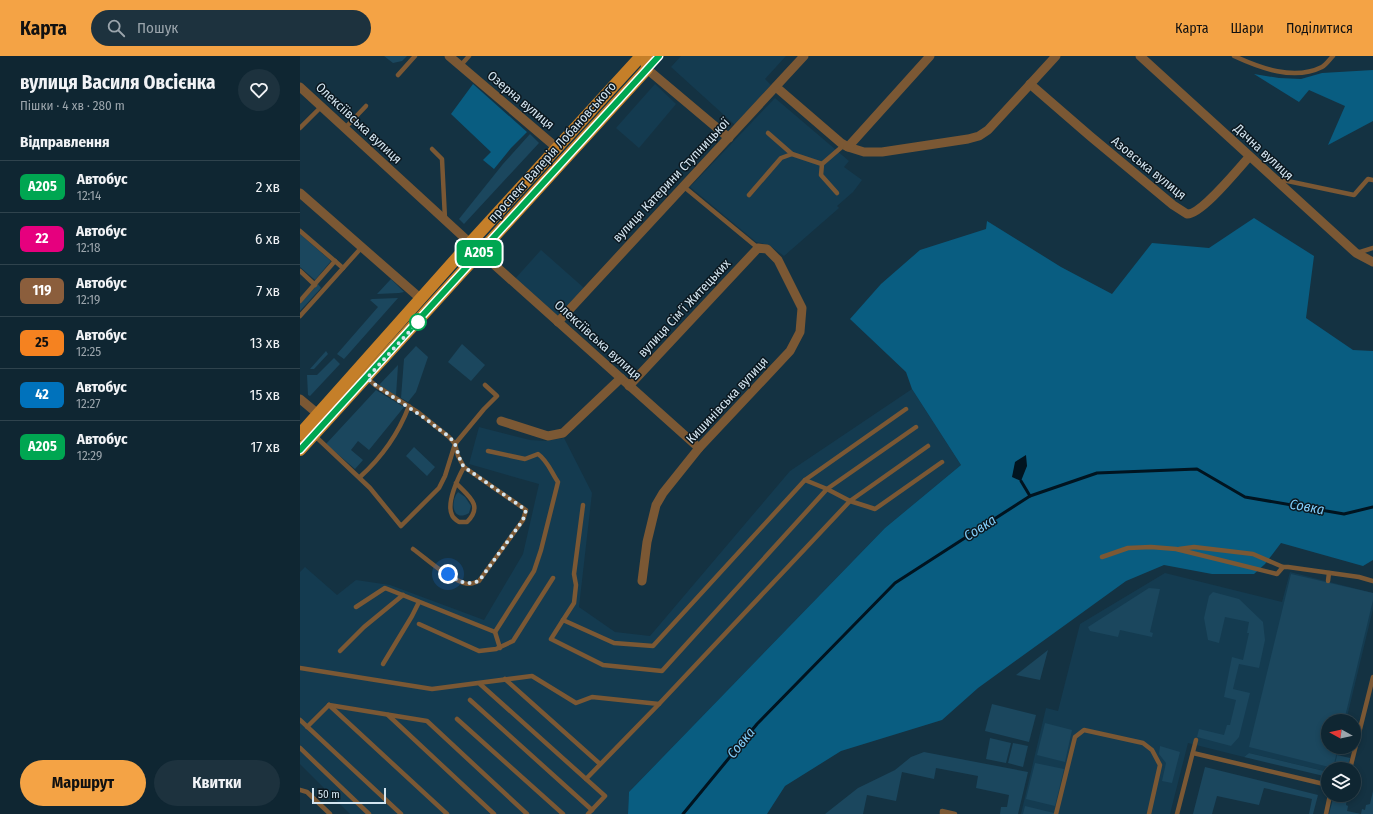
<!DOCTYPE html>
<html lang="uk">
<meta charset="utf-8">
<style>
:root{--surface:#0f2632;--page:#1d323e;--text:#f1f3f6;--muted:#9ba5ac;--line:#2f434d;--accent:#f4a345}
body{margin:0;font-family:"Fira Sans Condensed",sans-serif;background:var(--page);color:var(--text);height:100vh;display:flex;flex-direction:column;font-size:15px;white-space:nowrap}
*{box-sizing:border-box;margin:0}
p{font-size:13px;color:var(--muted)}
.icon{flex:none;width:22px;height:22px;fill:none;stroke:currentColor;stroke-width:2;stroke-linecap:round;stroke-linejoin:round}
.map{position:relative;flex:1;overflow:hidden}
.sheet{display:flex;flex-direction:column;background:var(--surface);width:300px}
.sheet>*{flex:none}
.badge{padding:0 8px;border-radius:6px;font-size:14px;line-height:26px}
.needle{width:26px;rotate:278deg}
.controls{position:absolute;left:1021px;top:658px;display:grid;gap:8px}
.controls a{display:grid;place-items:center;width:40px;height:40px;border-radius:50%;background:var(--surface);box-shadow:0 2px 6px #0003,0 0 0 1px var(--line);font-size:20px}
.scale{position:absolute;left:12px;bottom:10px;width:74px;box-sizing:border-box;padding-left:4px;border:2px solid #d4e5f0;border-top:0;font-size:11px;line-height:14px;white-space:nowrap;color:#d4e5f0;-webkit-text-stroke:3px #0b1820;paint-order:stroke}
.you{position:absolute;width:20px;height:20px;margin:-10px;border:3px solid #fff;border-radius:50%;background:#1a73e8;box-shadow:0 0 0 6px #1a73e833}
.map>.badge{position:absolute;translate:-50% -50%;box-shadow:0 0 0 2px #fff}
h2{padding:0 20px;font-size:15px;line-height:36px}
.round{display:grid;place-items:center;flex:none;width:42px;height:42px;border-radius:21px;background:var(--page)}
.overview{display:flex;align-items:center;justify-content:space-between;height:68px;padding:0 20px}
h1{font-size:19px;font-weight:700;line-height:30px}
.action{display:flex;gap:8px;margin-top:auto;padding:8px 20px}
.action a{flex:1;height:46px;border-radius:24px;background:var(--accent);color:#111;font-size:16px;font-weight:700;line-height:46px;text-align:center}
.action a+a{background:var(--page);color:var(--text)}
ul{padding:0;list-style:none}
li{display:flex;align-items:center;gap:12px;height:52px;padding:0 20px;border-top:1px solid var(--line)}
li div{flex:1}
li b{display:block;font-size:15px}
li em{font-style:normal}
li .badge{min-width:44px;font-weight:700;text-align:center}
header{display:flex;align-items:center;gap:24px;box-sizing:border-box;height:56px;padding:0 20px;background:var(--accent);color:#111}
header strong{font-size:19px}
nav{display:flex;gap:22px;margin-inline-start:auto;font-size:14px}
.search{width:280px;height:36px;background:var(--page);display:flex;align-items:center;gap:10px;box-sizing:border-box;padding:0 14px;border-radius:22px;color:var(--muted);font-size:15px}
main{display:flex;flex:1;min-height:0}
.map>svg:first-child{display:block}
.built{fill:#143b50}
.green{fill:#1b475e}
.forest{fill:#095d81}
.water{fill:#011420}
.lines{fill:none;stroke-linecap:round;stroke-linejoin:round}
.stream{stroke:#011420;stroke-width:3}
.lane{stroke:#7b5834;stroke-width:4.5}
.street{stroke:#7b5834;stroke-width:9}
.primary{stroke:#c57f29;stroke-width:12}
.line-casing{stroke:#fff;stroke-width:9}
.line{stroke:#00a651;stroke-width:6}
.walk{stroke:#d4e5f0;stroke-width:4;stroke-dasharray:0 7.2}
.stop-dot{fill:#fff;stroke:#00a651;stroke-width:2}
.labels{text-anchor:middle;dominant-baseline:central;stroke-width:3;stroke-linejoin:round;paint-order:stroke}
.street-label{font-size:13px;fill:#d4e5f0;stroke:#0b1820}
.water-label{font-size:14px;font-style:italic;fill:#80ccf8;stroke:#0b1820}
</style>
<header>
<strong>Карта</strong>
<div class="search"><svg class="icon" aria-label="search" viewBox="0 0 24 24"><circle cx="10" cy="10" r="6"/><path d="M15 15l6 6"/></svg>Пошук</div>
<nav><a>Карта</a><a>Шари</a><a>Поділитися</a></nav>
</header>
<main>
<section class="sheet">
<div class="overview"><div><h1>вулиця Василя Овсієнка</h1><p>Пішки · 4 хв · 280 m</p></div><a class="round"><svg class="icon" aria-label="heart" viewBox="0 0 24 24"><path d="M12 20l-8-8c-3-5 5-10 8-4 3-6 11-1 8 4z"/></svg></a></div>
<h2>Відправлення</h2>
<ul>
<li><span class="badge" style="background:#00a651;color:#fff">А205</span><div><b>Автобус</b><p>12:14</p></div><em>2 хв</em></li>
<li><span class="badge" style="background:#e6007e;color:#fff">22</span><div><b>Автобус</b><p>12:18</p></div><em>6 хв</em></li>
<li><span class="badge" style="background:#8b5e3c;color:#fff">119</span><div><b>Автобус</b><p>12:19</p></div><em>7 хв</em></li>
<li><span class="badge" style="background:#f58220;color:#111">25</span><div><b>Автобус</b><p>12:25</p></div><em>13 хв</em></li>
<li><span class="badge" style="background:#0072bc;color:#fff">42</span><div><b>Автобус</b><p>12:27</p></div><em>15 хв</em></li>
<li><span class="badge" style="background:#00a651;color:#fff">А205</span><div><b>Автобус</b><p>12:29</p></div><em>17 хв</em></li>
</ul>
<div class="action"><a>Маршрут</a><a>Квитки</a></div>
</section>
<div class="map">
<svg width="1073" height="758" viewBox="0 0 1073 758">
<rect width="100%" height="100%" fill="#143242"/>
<g class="built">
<polygon points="381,0 486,0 465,23 471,29 435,69 371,11"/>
<polygon points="355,28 376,48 339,92 316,72"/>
<polygon points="475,42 549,105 544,111 562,124 553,136 537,150 539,152 484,200 469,189 456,186 390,131"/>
<polygon points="241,194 284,232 258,260 214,224"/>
<polygon points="612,333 661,409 585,472 329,736 328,758 50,758 0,708 0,516 5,511 37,539 56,524 90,529 184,564 223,498 239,428 169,408 179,371 230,384 246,385 264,382 292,437 279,551 315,576 350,580 490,415"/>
<polygon points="990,516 1073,537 1073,553 1046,665 1028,665 1028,691 1039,691 1034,713 1028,713 1028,716 949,697 944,701 888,687 870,758 721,758 746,652 758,655 780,568 865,517 982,546"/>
</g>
<g class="green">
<polygon points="84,0 107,0 102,5 93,7"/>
<polygon points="230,78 239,87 164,168 159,163 203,108"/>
<polygon points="0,178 31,205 15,224 0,211"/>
<polygon points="91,223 104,236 99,237 77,238"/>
<polygon points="18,228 21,232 0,255 0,248"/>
<polygon points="98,242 44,303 37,298 78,251 70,244 72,243"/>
<polygon points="162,288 185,309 171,325 148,306"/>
<polygon points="116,290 128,301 116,336 108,346 101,342 104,303"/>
<polygon points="26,295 28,298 14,313 10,313"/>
<polygon points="34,302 40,308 10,340 8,339 7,319 17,319"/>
<polygon points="98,309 96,340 79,329"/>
<polygon points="76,334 104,351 69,394 58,385 51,394 63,404 55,413 26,388"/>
<polygon points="114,391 135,411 127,420 106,400"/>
<path d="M158 436 165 441 171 450 169 457C152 467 150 445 158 436Z"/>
<polygon points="991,518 1073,537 1073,544 1044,665 1028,665 1028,691 1038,691 1033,712 949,691"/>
<polygon points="849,532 860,533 850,576 853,577 852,581 820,574 818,581 790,575 788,571"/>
<polygon points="913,536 939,543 963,566 965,584 959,612 939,608 933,633 950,637 939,681 931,690 897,681 899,673 924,679 927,669 930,669 936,644 924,641 932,601 943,604 949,577 947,577 949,566 925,561 919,587 908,584 904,562 909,540"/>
<polygon points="748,594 740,624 716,619"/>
<polygon points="692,648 736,659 729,686 685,675"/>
<polygon points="745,667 772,674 765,706 737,699"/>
<polygon points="690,682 711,687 706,707 686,703"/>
<polygon points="713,687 728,690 723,711 708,707"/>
<polygon points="860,690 880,696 872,727 862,725 866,707 859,698"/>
<polygon points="624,696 728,716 718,758 700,758 701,751 707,751 709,739 676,732 678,720 636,712 634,723 602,716 596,745 567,739 563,758 525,758 558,732 595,714 611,701"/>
<polygon points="949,697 1028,716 1028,721 944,701"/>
<polygon points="1037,699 1050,702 1047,713 1034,713"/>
<polygon points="735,707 764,713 755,750 726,743"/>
<polygon points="905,711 1018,739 1013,758 1009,758 1012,743 964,732 959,749 917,740 912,758 893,758"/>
<polygon points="1073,735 1073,758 1029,758 1034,739 1047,742 1046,749 1048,750 1047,755 1061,758 1062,753 1065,754 1066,749 1070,748"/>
<polygon points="725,750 754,757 754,758 723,758"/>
</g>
<g class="forest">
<polygon points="1073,14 1073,65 1028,89 1045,50 1009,34 999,46 954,18 979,22 1001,23 1022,17"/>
<polygon points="173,28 227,76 211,92 194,113 183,104 191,96 151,58"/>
<polygon points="954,162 1014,200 1006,262 1053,294 1073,295 1073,504 1063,510 981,487 965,508 954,518 912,518 864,509 826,525 678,632 642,664 541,695 485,730 467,758 328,758 329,736 585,472 661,409 612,333 606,316 550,263 581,228 620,194 686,173 687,165 761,211 812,238 852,187 909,192"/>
</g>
<polygon class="water" points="726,399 727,410 721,425 712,421 715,406"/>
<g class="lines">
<g class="stream">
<polyline points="721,425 730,440"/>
<polyline points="383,758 457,668 595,527 730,440 797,417 897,413 945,441 1044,458 1073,451"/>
</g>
<g class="lane">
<path d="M934 0C960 12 994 25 1022 11 1026 9 1029 4 1033 0"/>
<polyline points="161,9 169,0"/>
<polyline points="98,19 115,0"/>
<polyline points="0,72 21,51"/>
<polyline points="45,72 66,50"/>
<polyline points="468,77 492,98 522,108"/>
<polyline points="132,93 142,103 145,163"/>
<polyline points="978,123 1054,139 1068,123 1073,124"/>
<polyline points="383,130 458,192"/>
<polyline points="537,137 521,119 522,108 544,89"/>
<polyline points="449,139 481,102 492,98"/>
<polyline points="0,175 43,212"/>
<polyline points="1057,197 1073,192"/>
<polyline points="0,215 15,229"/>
<polyline points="0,245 35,205"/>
<polyline points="0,260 62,191"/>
<path d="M67 322 75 329 119 357 149 381 155 388 158 400 164 411 226 454 223 464 179 525C174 527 169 529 164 527 146 521 128 504 113 493"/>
<polyline points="606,353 505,424 353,590 314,587 263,564 251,583 303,609 362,615 527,433 616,371"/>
<polyline points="14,379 70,432 101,470 139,432 145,420 155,388 184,353 197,340 185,329"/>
<path d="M60 421C82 401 98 379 109 350"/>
<polyline points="505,424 527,433 550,445 575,453 642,406"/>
<path d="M156 427C168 440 184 449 167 466H159C156 464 153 462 152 459 146 447 158 422 164 411"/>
<polyline points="879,493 894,491 953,498 983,511"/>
<polyline points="802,501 828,492 851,491 876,493 977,518 983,511 988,511 1059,521 1073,525"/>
<polyline points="1028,525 1029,517"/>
<path d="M56 551 85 532 195 576 234 515 241 494 258 426C251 416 248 405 238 398L225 403 188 395"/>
<polyline points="263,564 274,547 276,529 274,518 283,449"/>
<polyline points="119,568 179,595 196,593 213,585 253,522"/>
<polyline points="195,576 200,592"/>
<polyline points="40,595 64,571 103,539"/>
<polyline points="83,608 112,560 119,546"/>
<polyline points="0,612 132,633 232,620 276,647 292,641 359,648"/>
<polyline points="205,623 300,708"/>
<polyline points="180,628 305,740 288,758"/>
<polyline points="170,644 292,754"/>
<polyline points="29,649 127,665 227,758"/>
<polyline points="29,649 147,758"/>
<polyline points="88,659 194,758"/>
<polyline points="157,663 263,758"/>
<polyline points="0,664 101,758"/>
<polyline points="7,671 29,649"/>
<polyline points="0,692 69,758"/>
<polyline points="893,697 1028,729"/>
<polyline points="1050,713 1073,621"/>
<polyline points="286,723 359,648 550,445 628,390"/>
<polyline points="0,734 7,736 30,758"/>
<polyline points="642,758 642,755 655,758"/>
<polyline points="756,758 775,681 784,674 843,687 852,694 860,709 849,758"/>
<polyline points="877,758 896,684"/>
<polyline points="1026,758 1030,739"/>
</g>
<g class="street">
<polyline points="149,0 257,92"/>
<polyline points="840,0 1056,197 1073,206"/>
<polyline points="347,13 429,82"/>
<path d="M730 28 790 80 873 149 887 158C901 159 938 113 949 101"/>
<polyline points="0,31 170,187"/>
<polyline points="476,31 541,87 548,91 564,96 582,96 668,83 679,80 688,74 756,0"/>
<polyline points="548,91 630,0"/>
<polyline points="0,137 121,243"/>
<polyline points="180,196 399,392"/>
<polyline points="258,266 504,0"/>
<polyline points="329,330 458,192 467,193 478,204 502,252 500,276 490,295 399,392 363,437 356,449 347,486 342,525"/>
<polyline points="0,343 18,358"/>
<polyline points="201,365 248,380 263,377 321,322"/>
</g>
<g class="primary">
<polyline points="0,378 170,187 341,0"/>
<polyline points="0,394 347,13 346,0"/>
</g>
</g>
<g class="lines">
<defs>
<polyline id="line" points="0,394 359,0"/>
</defs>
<use href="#line" class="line-casing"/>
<use href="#line" class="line"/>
<path class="walk" d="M118 266 67 322C88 340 114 353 136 371 141 375 148 379 153 385 158 392 158 403 164 411L226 454 223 464 179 525C166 530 158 525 148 518"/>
</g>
<circle class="stop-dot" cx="118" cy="266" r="8"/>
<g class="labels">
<g class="street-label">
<text transform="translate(221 44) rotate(40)">Озерна вулиця</text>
<text transform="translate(59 67) rotate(43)">Олексіївська вулиця</text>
<text transform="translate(252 96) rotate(-48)">проспект Валерія Лобановського</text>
<text transform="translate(964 96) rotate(43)">Дачна вулиця</text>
<text transform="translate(849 112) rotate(39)">Азовська вулиця</text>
<text transform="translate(371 124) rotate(-47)">вулиця Катерини Ступницької</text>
<text transform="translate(384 252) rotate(-47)">вулиця Сімʼї Житецьких</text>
<text transform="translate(298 284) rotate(42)">Олексіївська вулиця</text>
<text transform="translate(427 344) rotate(-47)">Кишинівська вулиця</text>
</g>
<g class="water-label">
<text transform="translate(1007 451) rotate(10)">Совка</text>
<text transform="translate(680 472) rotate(-33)">Совка</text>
<text transform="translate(441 687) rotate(-51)">Совка</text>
</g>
</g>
</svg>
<div class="controls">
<a><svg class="needle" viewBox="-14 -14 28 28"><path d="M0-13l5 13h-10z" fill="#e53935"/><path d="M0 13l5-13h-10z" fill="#9ba5ac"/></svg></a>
<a><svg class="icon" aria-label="layers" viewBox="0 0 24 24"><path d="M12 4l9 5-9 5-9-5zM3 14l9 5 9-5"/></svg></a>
</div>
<div class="scale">50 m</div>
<div class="you" style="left:148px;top:518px"></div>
<b class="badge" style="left:179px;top:197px;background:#00a651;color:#fff">А205</b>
</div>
</main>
